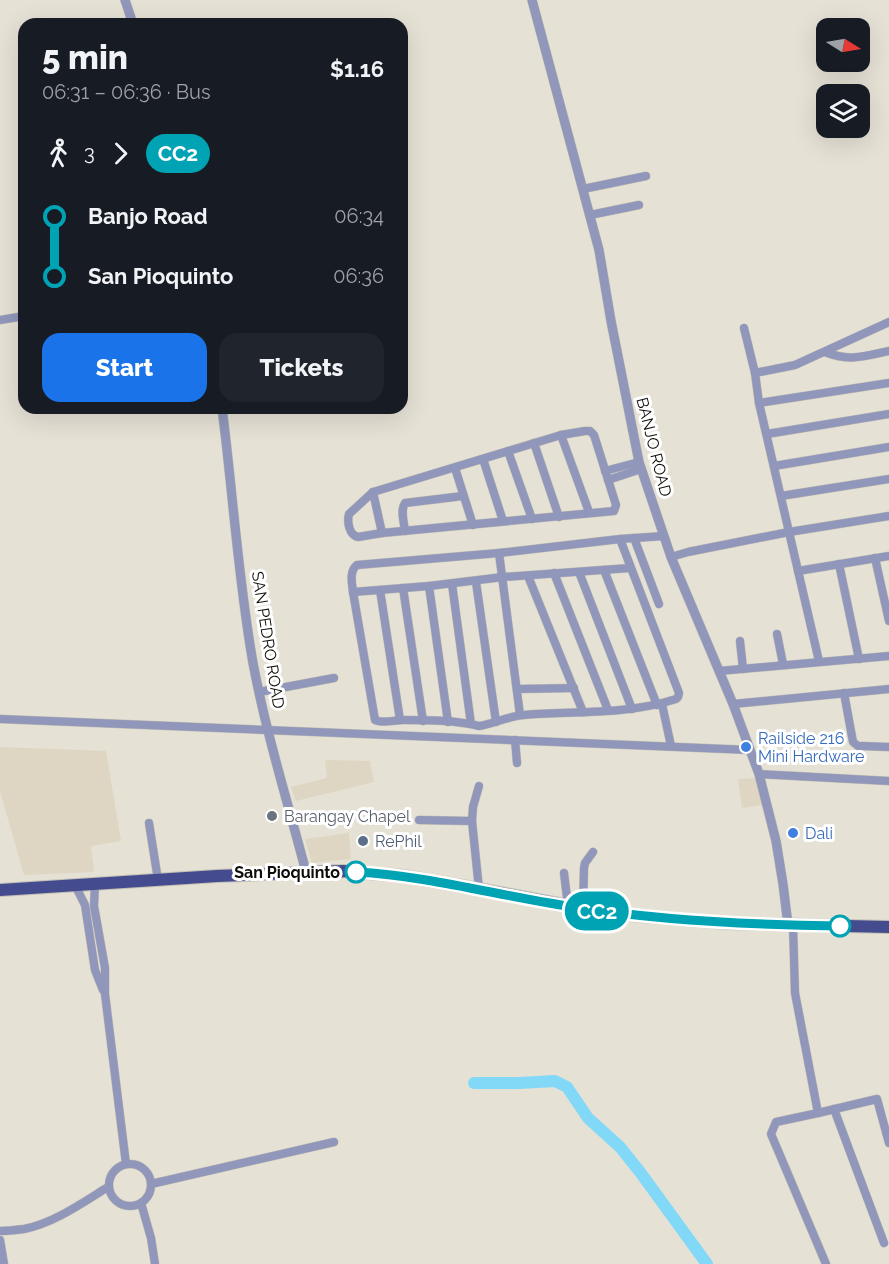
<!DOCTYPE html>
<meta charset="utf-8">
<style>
:root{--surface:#171b24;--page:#20242c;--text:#f1f3f6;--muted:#9ea1a6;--accent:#1a73e8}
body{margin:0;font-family:Raleway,sans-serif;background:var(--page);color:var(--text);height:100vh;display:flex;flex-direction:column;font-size:22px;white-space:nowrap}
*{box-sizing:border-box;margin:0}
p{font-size:20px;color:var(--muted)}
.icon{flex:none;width:33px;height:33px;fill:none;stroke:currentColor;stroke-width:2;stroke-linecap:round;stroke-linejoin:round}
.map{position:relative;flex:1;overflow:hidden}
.panel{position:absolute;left:18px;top:18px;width:390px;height:396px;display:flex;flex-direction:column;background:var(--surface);border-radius:18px;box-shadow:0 6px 24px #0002}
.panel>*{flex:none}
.badge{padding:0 12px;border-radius:20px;font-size:21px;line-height:39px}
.needle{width:39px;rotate:101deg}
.fabs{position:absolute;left:816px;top:18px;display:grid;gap:12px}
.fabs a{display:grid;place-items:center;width:54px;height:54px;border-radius:12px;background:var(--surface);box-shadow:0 6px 24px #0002;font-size:30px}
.map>.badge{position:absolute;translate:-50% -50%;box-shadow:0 0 0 3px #fff}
.legs{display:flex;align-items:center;gap:9px;height:66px;padding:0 24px;font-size:20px}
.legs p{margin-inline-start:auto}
.headline{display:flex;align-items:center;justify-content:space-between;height:102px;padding:0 24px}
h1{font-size:33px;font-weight:800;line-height:45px}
.cta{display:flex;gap:12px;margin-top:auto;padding:12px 24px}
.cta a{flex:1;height:69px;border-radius:18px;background:var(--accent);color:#fff;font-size:24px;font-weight:800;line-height:69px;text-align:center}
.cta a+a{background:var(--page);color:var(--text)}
ul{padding:0 24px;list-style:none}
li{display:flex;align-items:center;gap:21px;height:60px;font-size:22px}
li i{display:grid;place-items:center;width:9px;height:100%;margin:0 8px;background:currentColor}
li i::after{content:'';width:15px;height:15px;margin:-8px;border:4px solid;border-radius:50%;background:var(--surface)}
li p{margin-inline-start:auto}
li:first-child i{background:linear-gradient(#0000 50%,currentColor 0)}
li:last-child i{background:linear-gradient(currentColor 50%,#0000 0)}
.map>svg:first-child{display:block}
.built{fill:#ded6c3}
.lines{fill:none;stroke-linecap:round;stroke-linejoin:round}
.river{stroke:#82d9f7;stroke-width:12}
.minor-casing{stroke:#c3bfb4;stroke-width:9}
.tertiary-casing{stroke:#c3bfb4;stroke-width:10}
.trunk-casing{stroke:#c3bfb4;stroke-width:14}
.minor{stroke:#9097bb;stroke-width:8}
.tertiary{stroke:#9097bb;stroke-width:9}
.trunk{stroke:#444c8f;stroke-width:12}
.line-1-casing{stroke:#fff;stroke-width:14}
.line-1{stroke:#00a3b4;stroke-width:9}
.shop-dot{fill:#3f7fe0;stroke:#fff;stroke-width:2}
.worship-dot{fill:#6b7280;stroke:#fff;stroke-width:2}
.service-dot{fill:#5c6f8a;stroke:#fff;stroke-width:2}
.stop-1-dot{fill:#fff;stroke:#00a3b4;stroke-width:3}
.labels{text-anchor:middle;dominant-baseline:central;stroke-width:6;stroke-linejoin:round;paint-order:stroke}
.street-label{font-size:16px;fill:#0d0c08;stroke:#fff}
.shop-label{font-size:16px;fill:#366cbe;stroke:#fff;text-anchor:start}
.worship-label{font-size:16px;fill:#5b616d;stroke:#fff;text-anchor:start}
.service-label{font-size:16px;fill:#4e5e75;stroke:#fff;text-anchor:start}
.stop-label{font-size:16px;font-weight:bold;fill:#0d0c08;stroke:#fff;text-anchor:end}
</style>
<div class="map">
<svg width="889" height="1264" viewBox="0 0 889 1264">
<rect width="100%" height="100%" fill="#e6e1d5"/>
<g class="built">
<polygon points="0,747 106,751 121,841 91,846 94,872 24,875 0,791"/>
<polygon points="325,760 370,761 374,782 296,801 291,787 327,778"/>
<polygon points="757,778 763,805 742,808 738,779"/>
<polygon points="349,833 351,859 312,863 305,839"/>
</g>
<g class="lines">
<polyline class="river" points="474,1083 519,1083 555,1081 567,1087 588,1118 620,1147 640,1172 707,1264"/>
<defs>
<g id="minor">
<polyline points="583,189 646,176"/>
<polyline points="590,215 639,205"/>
<polyline points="0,320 24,316"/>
<polyline points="744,328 755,373 759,403 819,661"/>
<path d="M825 352C849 362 864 356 889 351"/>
<polyline points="755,373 795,365 889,322"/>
<polyline points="759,403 889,383"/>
<path d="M585 431H590L594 435 616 505 614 511 382 533 358 537C349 535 347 522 349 514L373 492 561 435Z"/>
<polyline points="767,434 889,414"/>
<polyline points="561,435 589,512"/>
<polyline points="534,443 559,517"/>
<polyline points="508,451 532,519"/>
<polyline points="483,459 503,521"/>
<polyline points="774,466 889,447"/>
<polyline points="455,468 473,525"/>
<polyline points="605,471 639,462"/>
<polyline points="608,480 641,469"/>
<polyline points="373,492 382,533"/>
<polyline points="781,496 889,479"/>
<path d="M405 531C404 522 400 510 405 503L463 496"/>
<polyline points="634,538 659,604"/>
<path d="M620 539 679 693 678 697 676 699C627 715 574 711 524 715 508 716 494 724 479 726 455 720 428 720 403 720 394 720 383 724 375 720L353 592C352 583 349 571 357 565L499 553 620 539 664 536"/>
<polyline points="499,553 520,715"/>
<polyline points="671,557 688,552 789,532 889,516"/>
<polyline points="875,558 889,621"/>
<polyline points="839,564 859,659"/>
<polyline points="604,570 657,705"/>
<polyline points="798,571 889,556"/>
<polyline points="579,572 632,709"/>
<polyline points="554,573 608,710"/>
<polyline points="528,576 583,712"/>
<polyline points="476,582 496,722"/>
<polyline points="452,584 471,724"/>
<polyline points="429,586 448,722"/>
<polyline points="403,588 423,721"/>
<polyline points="380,590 400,720"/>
<polyline points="353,592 429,586 503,577 630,568"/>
<polyline points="777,634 783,664"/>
<polyline points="740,641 743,669"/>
<polyline points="719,671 889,656"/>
<polyline points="517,689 574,688"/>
<polyline points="259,692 334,678"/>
<polyline points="844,693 853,742 858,746 862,746 889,747"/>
<polyline points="662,704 671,746"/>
<polyline points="733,704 889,689"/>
<polyline points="0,719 750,750"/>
<polyline points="515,740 517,763"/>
<polyline points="759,774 889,781"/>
<polyline points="479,786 473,807 472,821 479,889"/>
<polyline points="419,820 472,821"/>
<polyline points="149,823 158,880"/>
<polyline points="564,873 568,906"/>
<polyline points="95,884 94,906 105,968 105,994 126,1164"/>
<polyline points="75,885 85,905 95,970 103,990"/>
<polyline points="583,909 584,868 585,863 593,852"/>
<polyline points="793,925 795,993 818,1113 776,1122 771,1134 826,1264"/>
<polyline points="834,1109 884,1243"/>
<polyline points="818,1113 877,1099 889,1143"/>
<circle cx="130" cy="1185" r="21"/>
<polyline points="151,1184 334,1142"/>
<polyline points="141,1203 151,1238 155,1264"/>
<path d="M0 1231C8 1231 16 1230 24 1229 54 1223 82 1203 108 1187"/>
<polyline points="0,1240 4,1264"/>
</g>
<g id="tertiary">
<polyline points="125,0 133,24"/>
<polyline points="532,0 599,250 611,321 639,462 671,557 733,704 759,774 776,841 783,884 788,925"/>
<path d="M222 408C233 493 238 579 253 663 266 733 288 803 306 872"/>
</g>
<polyline id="trunk" points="0,890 217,876 343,871 404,876 479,889 580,908 640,916 726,923 889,927"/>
</defs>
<use href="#minor" class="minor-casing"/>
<use href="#tertiary" class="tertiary-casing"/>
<use href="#trunk" class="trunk-casing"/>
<use href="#minor" class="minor"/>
<use href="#tertiary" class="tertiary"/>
<use href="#trunk" class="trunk"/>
</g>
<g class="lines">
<defs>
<path id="line-1" d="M356 872C433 876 506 898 581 908 667 921 753 925 840 926"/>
</defs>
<use href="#line-1" class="line-1-casing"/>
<use href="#line-1" class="line-1"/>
</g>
<g class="shop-dot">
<circle cx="746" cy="747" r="6"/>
<circle cx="793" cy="833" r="6"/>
</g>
<circle class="worship-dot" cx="272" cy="816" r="6"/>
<circle class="service-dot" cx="363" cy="841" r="6"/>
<g class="stop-1-dot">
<circle cx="356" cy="872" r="10"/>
<circle cx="840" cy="926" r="10"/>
</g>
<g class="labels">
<g class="street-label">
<text transform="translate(654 447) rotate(76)">BANJO ROAD</text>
<text transform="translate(268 640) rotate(81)">SAN PEDRO ROAD</text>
</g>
<g class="shop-label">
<text x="758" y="738">Railside 216<tspan x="758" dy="18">Mini Hardware</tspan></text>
<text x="805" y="833">Dali</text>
</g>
<g class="worship-label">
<text x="284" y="816">Barangay Chapel</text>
</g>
<g class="service-label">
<text x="375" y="841">RePhil</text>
</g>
<g class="stop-label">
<text x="340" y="872">San Pioquinto</text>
</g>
</g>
</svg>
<div class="fabs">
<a><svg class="needle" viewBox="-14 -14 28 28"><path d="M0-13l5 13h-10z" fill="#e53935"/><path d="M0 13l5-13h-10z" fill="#9ea1a6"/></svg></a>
<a><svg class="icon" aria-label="layers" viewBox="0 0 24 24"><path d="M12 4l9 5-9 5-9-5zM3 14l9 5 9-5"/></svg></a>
</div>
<b class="badge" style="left:597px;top:911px;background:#00a3b4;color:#fff">CC2</b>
<section class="panel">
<div class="headline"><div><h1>5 min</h1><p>06:31 – 06:36 · Bus</p></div><b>$1.16</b></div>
<div class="legs"><svg class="icon" aria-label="walk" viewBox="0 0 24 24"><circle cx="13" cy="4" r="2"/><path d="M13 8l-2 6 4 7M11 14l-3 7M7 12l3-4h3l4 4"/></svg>3<svg class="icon" aria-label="forward" viewBox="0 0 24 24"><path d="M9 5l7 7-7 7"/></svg><b class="badge" style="background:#00a3b4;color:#fff">CC2</b></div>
<ul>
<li><i style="color:#00a3b4"></i><b>Banjo Road</b><p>06:34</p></li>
<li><i style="color:#00a3b4"></i><b>San Pioquinto</b><p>06:36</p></li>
</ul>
<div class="cta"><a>Start</a><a>Tickets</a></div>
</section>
</div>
